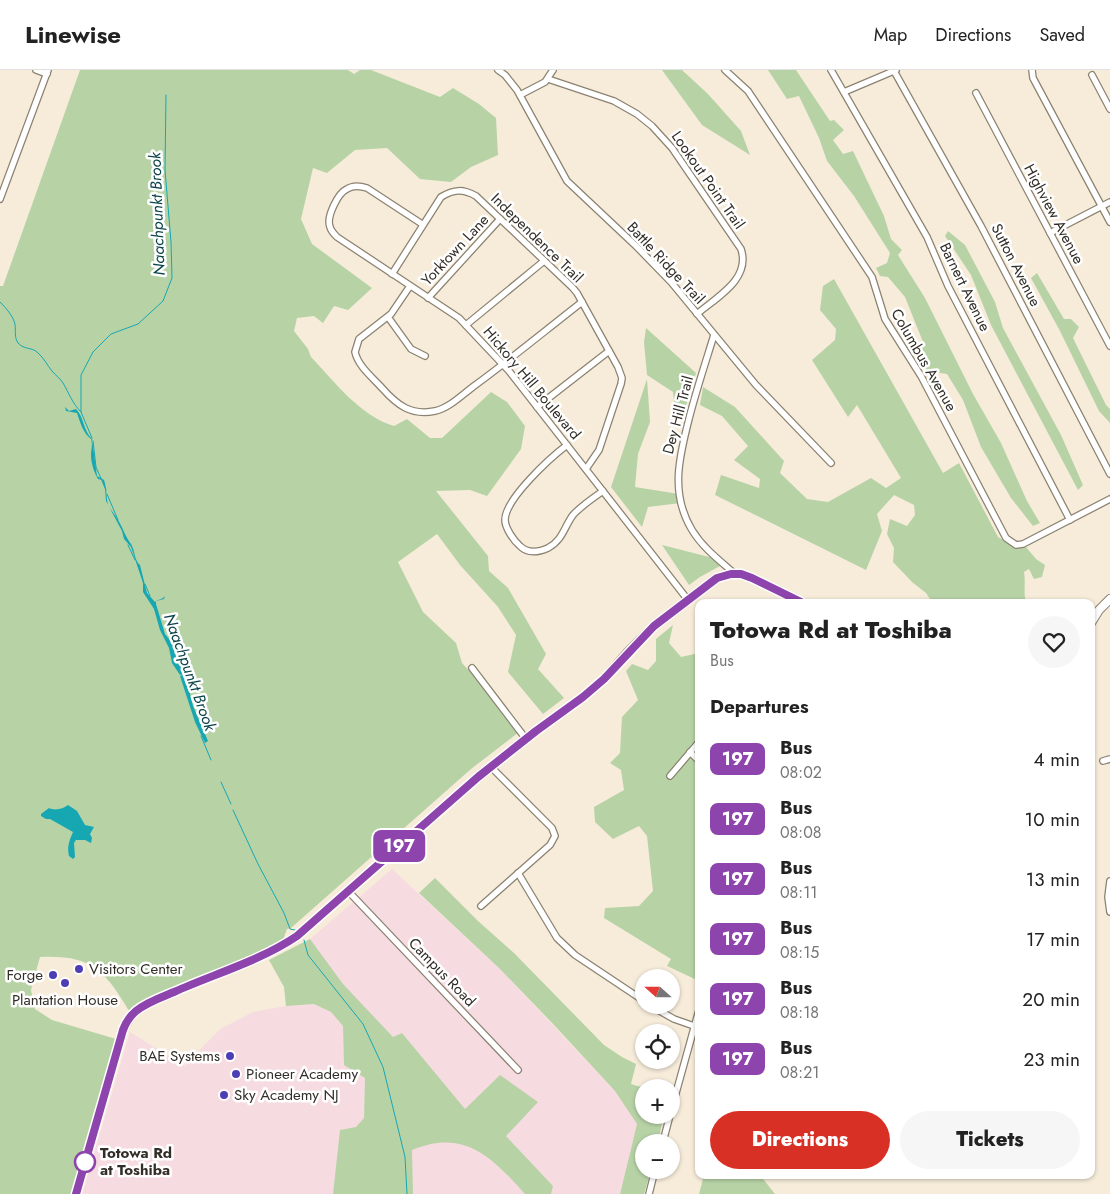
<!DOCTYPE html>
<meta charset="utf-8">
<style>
:root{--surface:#fff;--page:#f6f6f6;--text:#222;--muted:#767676;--line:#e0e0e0;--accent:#d93025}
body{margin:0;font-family:Jost,sans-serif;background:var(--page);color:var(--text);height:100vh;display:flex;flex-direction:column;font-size:19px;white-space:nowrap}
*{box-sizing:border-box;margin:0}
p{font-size:16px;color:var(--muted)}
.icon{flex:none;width:28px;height:28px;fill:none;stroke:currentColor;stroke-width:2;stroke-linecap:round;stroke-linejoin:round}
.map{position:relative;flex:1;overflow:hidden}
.drawer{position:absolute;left:695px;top:529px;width:400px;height:580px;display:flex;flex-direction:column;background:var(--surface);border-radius:10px;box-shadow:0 1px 4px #0004}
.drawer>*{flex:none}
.badge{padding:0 10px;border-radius:8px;font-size:18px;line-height:32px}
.needle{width:32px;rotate:291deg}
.fabs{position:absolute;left:635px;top:899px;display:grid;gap:10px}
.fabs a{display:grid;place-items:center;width:45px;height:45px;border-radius:50%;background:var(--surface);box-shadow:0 1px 4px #0004;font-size:25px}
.map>.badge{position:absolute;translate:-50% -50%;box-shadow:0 0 0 2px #fff}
h2{padding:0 15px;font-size:19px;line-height:45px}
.round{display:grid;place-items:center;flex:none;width:52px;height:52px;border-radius:26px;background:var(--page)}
.summary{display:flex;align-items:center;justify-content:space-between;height:85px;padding:0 15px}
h1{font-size:24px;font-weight:800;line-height:38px}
.button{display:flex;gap:10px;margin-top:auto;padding:10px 15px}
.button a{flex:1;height:58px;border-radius:30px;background:var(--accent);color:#fff;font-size:20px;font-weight:800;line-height:58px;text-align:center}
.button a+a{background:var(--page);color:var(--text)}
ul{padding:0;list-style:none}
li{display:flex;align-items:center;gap:15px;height:60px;padding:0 15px}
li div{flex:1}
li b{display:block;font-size:19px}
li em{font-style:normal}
li .badge{min-width:55px;font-weight:700;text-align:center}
header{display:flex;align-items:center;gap:30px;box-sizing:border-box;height:70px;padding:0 25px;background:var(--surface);border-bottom:1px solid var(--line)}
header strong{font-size:24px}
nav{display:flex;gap:28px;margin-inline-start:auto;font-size:18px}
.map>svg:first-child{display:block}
.industrial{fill:#f6dce1}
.green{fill:#b7d3a6}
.water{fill:#16a7b3}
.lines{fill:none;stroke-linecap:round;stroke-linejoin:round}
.stream{stroke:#16a7b3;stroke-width:1}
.minor-casing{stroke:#8b8271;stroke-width:8}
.secondary-casing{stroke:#8b8271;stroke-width:10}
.minor{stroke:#fff;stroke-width:5.5}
.secondary{stroke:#fff;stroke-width:8}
.line-casing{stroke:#fff;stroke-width:11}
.line{stroke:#8e44ad;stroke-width:8}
.poi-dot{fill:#4d3eb5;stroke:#fff;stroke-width:2}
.stop-dot{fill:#fff;stroke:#8e44ad;stroke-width:2.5}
.labels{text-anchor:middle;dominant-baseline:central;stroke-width:5;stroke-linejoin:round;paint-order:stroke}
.street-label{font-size:15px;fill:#322e27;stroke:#fff}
.poi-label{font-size:15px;fill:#322e27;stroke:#fff;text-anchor:start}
.stop-label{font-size:15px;font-weight:bold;fill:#322e27;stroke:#fff;text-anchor:start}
.water-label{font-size:16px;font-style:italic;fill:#0b454a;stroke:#fff}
</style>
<header>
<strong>Linewise</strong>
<nav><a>Map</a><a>Directions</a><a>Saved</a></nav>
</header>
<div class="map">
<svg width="1110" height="1124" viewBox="0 0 1110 1124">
<rect width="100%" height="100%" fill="#f7ecda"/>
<polygon class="industrial" points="392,799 499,898 615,1021 637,1054 620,1124 82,1124 130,962 184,996 220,959 253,942 286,936 284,917 269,890 310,869"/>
<g class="green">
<path d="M80 0H348L354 4 360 0H371L440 27 453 18 479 34 496 48 498 85 471 97 451 112 420 109 387 78 355 80 327 103 313 98 301 149 312 174 372 218 348 240 334 236 323 253 314 246 297 248 294 261 308 279 311 287C335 312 360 346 394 356L407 349 430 368H442L491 322 507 332 525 356 521 379 487 426 470 420 436 421 488 486 489 501 508 518 546 584 538 599 564 628 543 644 508 602 516 565 498 537 460 495 437 464 398 492 423 542 456 573 462 593 523 659 471 699 291 858 287 859 283 870 272 876 143 931 129 941C104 899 91 885 40 887L31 920 35 939 52 950 116 969 71 1124H0V216H3Z"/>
<polygon points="662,0 682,0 708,24 741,61 750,85 702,55"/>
<polygon points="768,0 796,0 830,51 834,50 844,60 833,70 843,84 853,81 884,146 891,169 902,180 898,185 925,228 973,324 1001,373 1027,431 1040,453 1033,456 1011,428 981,377 963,330 947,304 927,301 916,288 923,272 905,227 888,207 880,206 876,198 887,193 890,183 854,126 827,91 819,68 799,26 787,29"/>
<polygon points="948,161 965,175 995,232 1003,258 1061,365 1083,415 1078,420 991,255 971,205 945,166"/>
<polygon points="1037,203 1064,249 1071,249 1079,257 1073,268 1106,335 1110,339 1110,353 1099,341 1060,261 1031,208"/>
<path d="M834 209 943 403 959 393 998 467 1017 477H1026L1036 489 1045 495 1042 507 1034 509 1029 499 1024 502C1026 513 1023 522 1026 532H932L926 523 912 512 893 492 894 478 887 464 890 449 907 456 915 445 914 435 894 425 877 444 882 461 866 500 715 425 721 405 759 418 760 409 734 390 748 376 722 346 700 335 703 317 735 337 784 391 780 403 807 429 828 432 871 408 886 418 901 408 857 335 848 347 812 290 835 270 836 259 820 240 823 216Z"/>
<polygon points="646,258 696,303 684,342 675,340 673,322 647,305 644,272"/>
<polygon points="647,309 650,352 638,384 635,417 679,424 681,433 648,437 642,457 611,417"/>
<polygon points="662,475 717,489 720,496 700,507 689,515"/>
<polygon points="673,555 669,573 681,587 699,583 699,911 667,896 671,889 604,848 605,838 639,836 653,821 647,766 639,756 613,769 595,752 594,737 624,720 621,700 610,693 620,683 622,647 638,630 626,601 632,594 648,600 656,591 656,569"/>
<polygon points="435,808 478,851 514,883 604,975 622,987 636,994 631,1014 644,1018 644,1045 664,1045 658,1072 644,1072 644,1100 651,1100 644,1124 620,1124 637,1054 615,1021 554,955 499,898 419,823"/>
<path d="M310 869 343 914 393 967 402 963 465 1039 500 1005 538 1032 506 1066 553 1116 551 1124H525C492 1087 464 1058 412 1080L413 1124H333L340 1060 356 1057 364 1048 365 1008 344 995 343 956 331 942 314 934 286 936 284 917 269 890Z"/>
<polygon points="704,1105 760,1105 775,1124 699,1124"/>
</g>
<g class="water">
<path d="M65 337 69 341 76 339C84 347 83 360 92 369L97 406 104 410C107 418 106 432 109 437 112 441 115 445 118 450 123 458 125 466 131 474 135 480 134 490 140 495L147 523 155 532C158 529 162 530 165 526L164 529 156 531V534L165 564 178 580 185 604 180 605 172 593 169 578 160 560 154 539 143 522V513L131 477 124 469 122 461 106 431 105 419 102 410 98 409C94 402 91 393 91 385 91 379 93 375 91 369 83 363 80 352 77 343L66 341Z"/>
<polygon points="185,604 193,636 208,671 205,673 195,652 180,606"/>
<path d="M68 735 77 741 85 755 94 757 90 764 92 768 91 773 85 770H76L74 773 75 787 73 789 69 786C67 777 69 771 73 762L50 749H46L41 746V744L49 738C55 741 63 739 68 735Z"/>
</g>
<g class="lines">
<g class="stream">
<path d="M0 232C6 238 13 246 15 254 16 261 14 267 18 273 24 280 33 277 38 283 44 288 47 295 52 301 55 305 60 308 63 313 69 323 72 333 81 342"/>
<polyline points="92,368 81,342 81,305 93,282 111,264 138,254 163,231 172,208 171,172 165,100 166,25"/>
<polyline points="93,371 96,397 106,420"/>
<polyline points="107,424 118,450"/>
<polyline points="128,475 135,490"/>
<polyline points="145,514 150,526"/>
<polyline points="201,666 211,690"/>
<polyline points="221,712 231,734"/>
<polyline points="233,740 258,794 284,843 290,859 295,860"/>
<polyline points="304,870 308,885 363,954 383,997 405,1087 407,1124"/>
</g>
<defs>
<g id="minor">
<polyline points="36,0 47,4"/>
<polyline points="498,0 505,5 517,20 567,111 636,176 671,212 756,315 831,393"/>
<polyline points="725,0 748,21 872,207 885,249 921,306 1006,468 1016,475 1023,474 1110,429"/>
<polyline points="831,0 927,167 948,216 1070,450"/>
<polyline points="1032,0 1033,8 1110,152"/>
<polyline points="894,1 981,156 1110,404"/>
<polyline points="1092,5 1110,39"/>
<path d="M548 9 614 31 637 44 652 56 672 78 741 179C751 209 717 227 697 244"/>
<polyline points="844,22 896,0"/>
<polyline points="976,23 1110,276"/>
<polyline points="520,25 545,12 553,0"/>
<polyline points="0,129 48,0"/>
<path d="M422 154 367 118C361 116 353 115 347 119 338 123 326 147 330 157 331 161 334 164 337 167L459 248 509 301 688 530"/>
<polyline points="1050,163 1110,132"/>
<path d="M392 204 441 127C454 119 463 119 476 126L572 217 577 223 618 297 622 308 621 314 599 380 586 399"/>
<path d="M410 216 391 244 359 269 355 282C358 296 372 307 382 318 397 335 411 346 435 341 449 338 462 325 474 316 511 289 546 260 582 232"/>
<polyline points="428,228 500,149"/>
<polyline points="388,247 411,279 425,286"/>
<polyline points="466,255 544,191"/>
<path d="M714 265C706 291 697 318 690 345 680 384 669 422 692 460 703 478 719 490 735 504"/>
<polyline points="537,337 609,281"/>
<path d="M567 375C550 388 505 429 505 450 505 458 514 471 520 476 528 484 539 482 548 478 563 470 564 457 573 445 581 436 593 428 603 421"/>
<polyline points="472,598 526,669"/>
<polyline points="690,682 699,691"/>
<polyline points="1103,691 1110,689"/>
<polyline points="670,706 699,672"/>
<polyline points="518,803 557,868 575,885 644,931"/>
<polyline points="1110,811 1108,827 1110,842"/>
<polyline points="348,821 518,1000"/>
<polyline points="481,836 550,775 555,766 552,758 491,697"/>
<polyline points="649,935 674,949 694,956"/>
<polyline points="671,1041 699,940"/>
<polyline points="663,1072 670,1045"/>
<polyline points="649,1124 655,1100"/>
</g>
<g id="secondary">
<polyline points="1091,553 1099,540 1110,529"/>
<path d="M76 1124 123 960C127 952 130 946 136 941 147 932 162 927 174 922 214 904 261 890 297 866L478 707 536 661 583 627 604 609 627 583 654 556 717 508 731 504H741L752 508 801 532"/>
</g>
</defs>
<use href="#minor" class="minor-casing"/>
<use href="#secondary" class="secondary-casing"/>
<use href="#minor" class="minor"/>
<use href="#secondary" class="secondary"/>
</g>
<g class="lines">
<defs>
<path id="line" d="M76 1124 123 960C126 952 130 946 136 941 147 932 162 927 174 922 214 904 260 891 297 866L478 707 536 661 583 627 604 609 654 556 717 508 731 504H741L752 508 801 532"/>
</defs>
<use href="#line" class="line-casing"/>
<use href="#line" class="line"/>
</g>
<g class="poi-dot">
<circle cx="79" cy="899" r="5"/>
<circle cx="53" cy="905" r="5"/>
<circle cx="65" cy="913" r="5"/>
<circle cx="230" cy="986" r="5"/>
<circle cx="236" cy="1004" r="5"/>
<circle cx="224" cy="1025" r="5"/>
</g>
<circle class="stop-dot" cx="85" cy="1092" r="10"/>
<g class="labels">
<g class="street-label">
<text transform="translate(708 110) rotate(55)">Lookout Point Trail</text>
<text transform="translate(1054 144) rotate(62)">Highview Avenue</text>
<text transform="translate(537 168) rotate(44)">Independence Trail</text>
<text transform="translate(455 180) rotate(-47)">Yorktown Lane</text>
<text transform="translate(666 193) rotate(47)">Battle Ridge Trail</text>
<text transform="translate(1016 195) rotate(63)">Sutton Avenue</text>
<text transform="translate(965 217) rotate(64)">Barnert Avenue</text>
<text transform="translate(924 290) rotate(60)">Columbus Avenue</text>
<text transform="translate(532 313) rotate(50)">Hickory Hill Boulevard</text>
<text transform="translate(678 345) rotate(-75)">Dey Hill Trail</text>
<text transform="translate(442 902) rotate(46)">Campus Road</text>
</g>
<g class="poi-label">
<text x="89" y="899">Visitors Center</text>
<text x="43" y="905" text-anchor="end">Forge</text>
<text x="65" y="930" text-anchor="middle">Plantation House</text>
<text x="220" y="986" text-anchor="end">BAE Systems</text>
<text x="246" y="1004">Pioneer Academy</text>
<text x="234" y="1025">Sky Academy NJ</text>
</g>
<g class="stop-label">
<text x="100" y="1083">Totowa Rd<tspan x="100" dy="17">at Toshiba</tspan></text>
</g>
<g class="water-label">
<text transform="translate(157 144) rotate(-92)">Naachpunkt Brook</text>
<text transform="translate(190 602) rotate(70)">Naachpunkt Brook</text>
</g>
</g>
</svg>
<div class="fabs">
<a><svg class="needle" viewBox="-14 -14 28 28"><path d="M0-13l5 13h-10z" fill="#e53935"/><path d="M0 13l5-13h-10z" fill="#767676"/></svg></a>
<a><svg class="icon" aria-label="locate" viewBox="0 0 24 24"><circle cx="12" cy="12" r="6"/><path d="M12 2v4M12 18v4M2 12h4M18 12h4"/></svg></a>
<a>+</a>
<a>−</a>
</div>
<b class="badge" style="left:399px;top:776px;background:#8e44ad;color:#fff">197</b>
<section class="drawer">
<div class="summary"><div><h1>Totowa Rd at Toshiba</h1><p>Bus</p></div><a class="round"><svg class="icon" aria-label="heart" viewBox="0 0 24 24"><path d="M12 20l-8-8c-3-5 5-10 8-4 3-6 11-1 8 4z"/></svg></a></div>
<h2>Departures</h2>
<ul>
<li><span class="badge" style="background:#8e44ad;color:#fff">197</span><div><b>Bus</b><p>08:02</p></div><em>4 min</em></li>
<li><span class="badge" style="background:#8e44ad;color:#fff">197</span><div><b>Bus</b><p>08:08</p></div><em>10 min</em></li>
<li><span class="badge" style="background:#8e44ad;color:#fff">197</span><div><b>Bus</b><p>08:11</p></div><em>13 min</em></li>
<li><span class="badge" style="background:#8e44ad;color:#fff">197</span><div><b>Bus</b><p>08:15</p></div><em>17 min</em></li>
<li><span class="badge" style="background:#8e44ad;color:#fff">197</span><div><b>Bus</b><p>08:18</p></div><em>20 min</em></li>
<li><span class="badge" style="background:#8e44ad;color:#fff">197</span><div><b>Bus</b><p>08:21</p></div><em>23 min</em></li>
</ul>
<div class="button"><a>Directions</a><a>Tickets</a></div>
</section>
</div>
